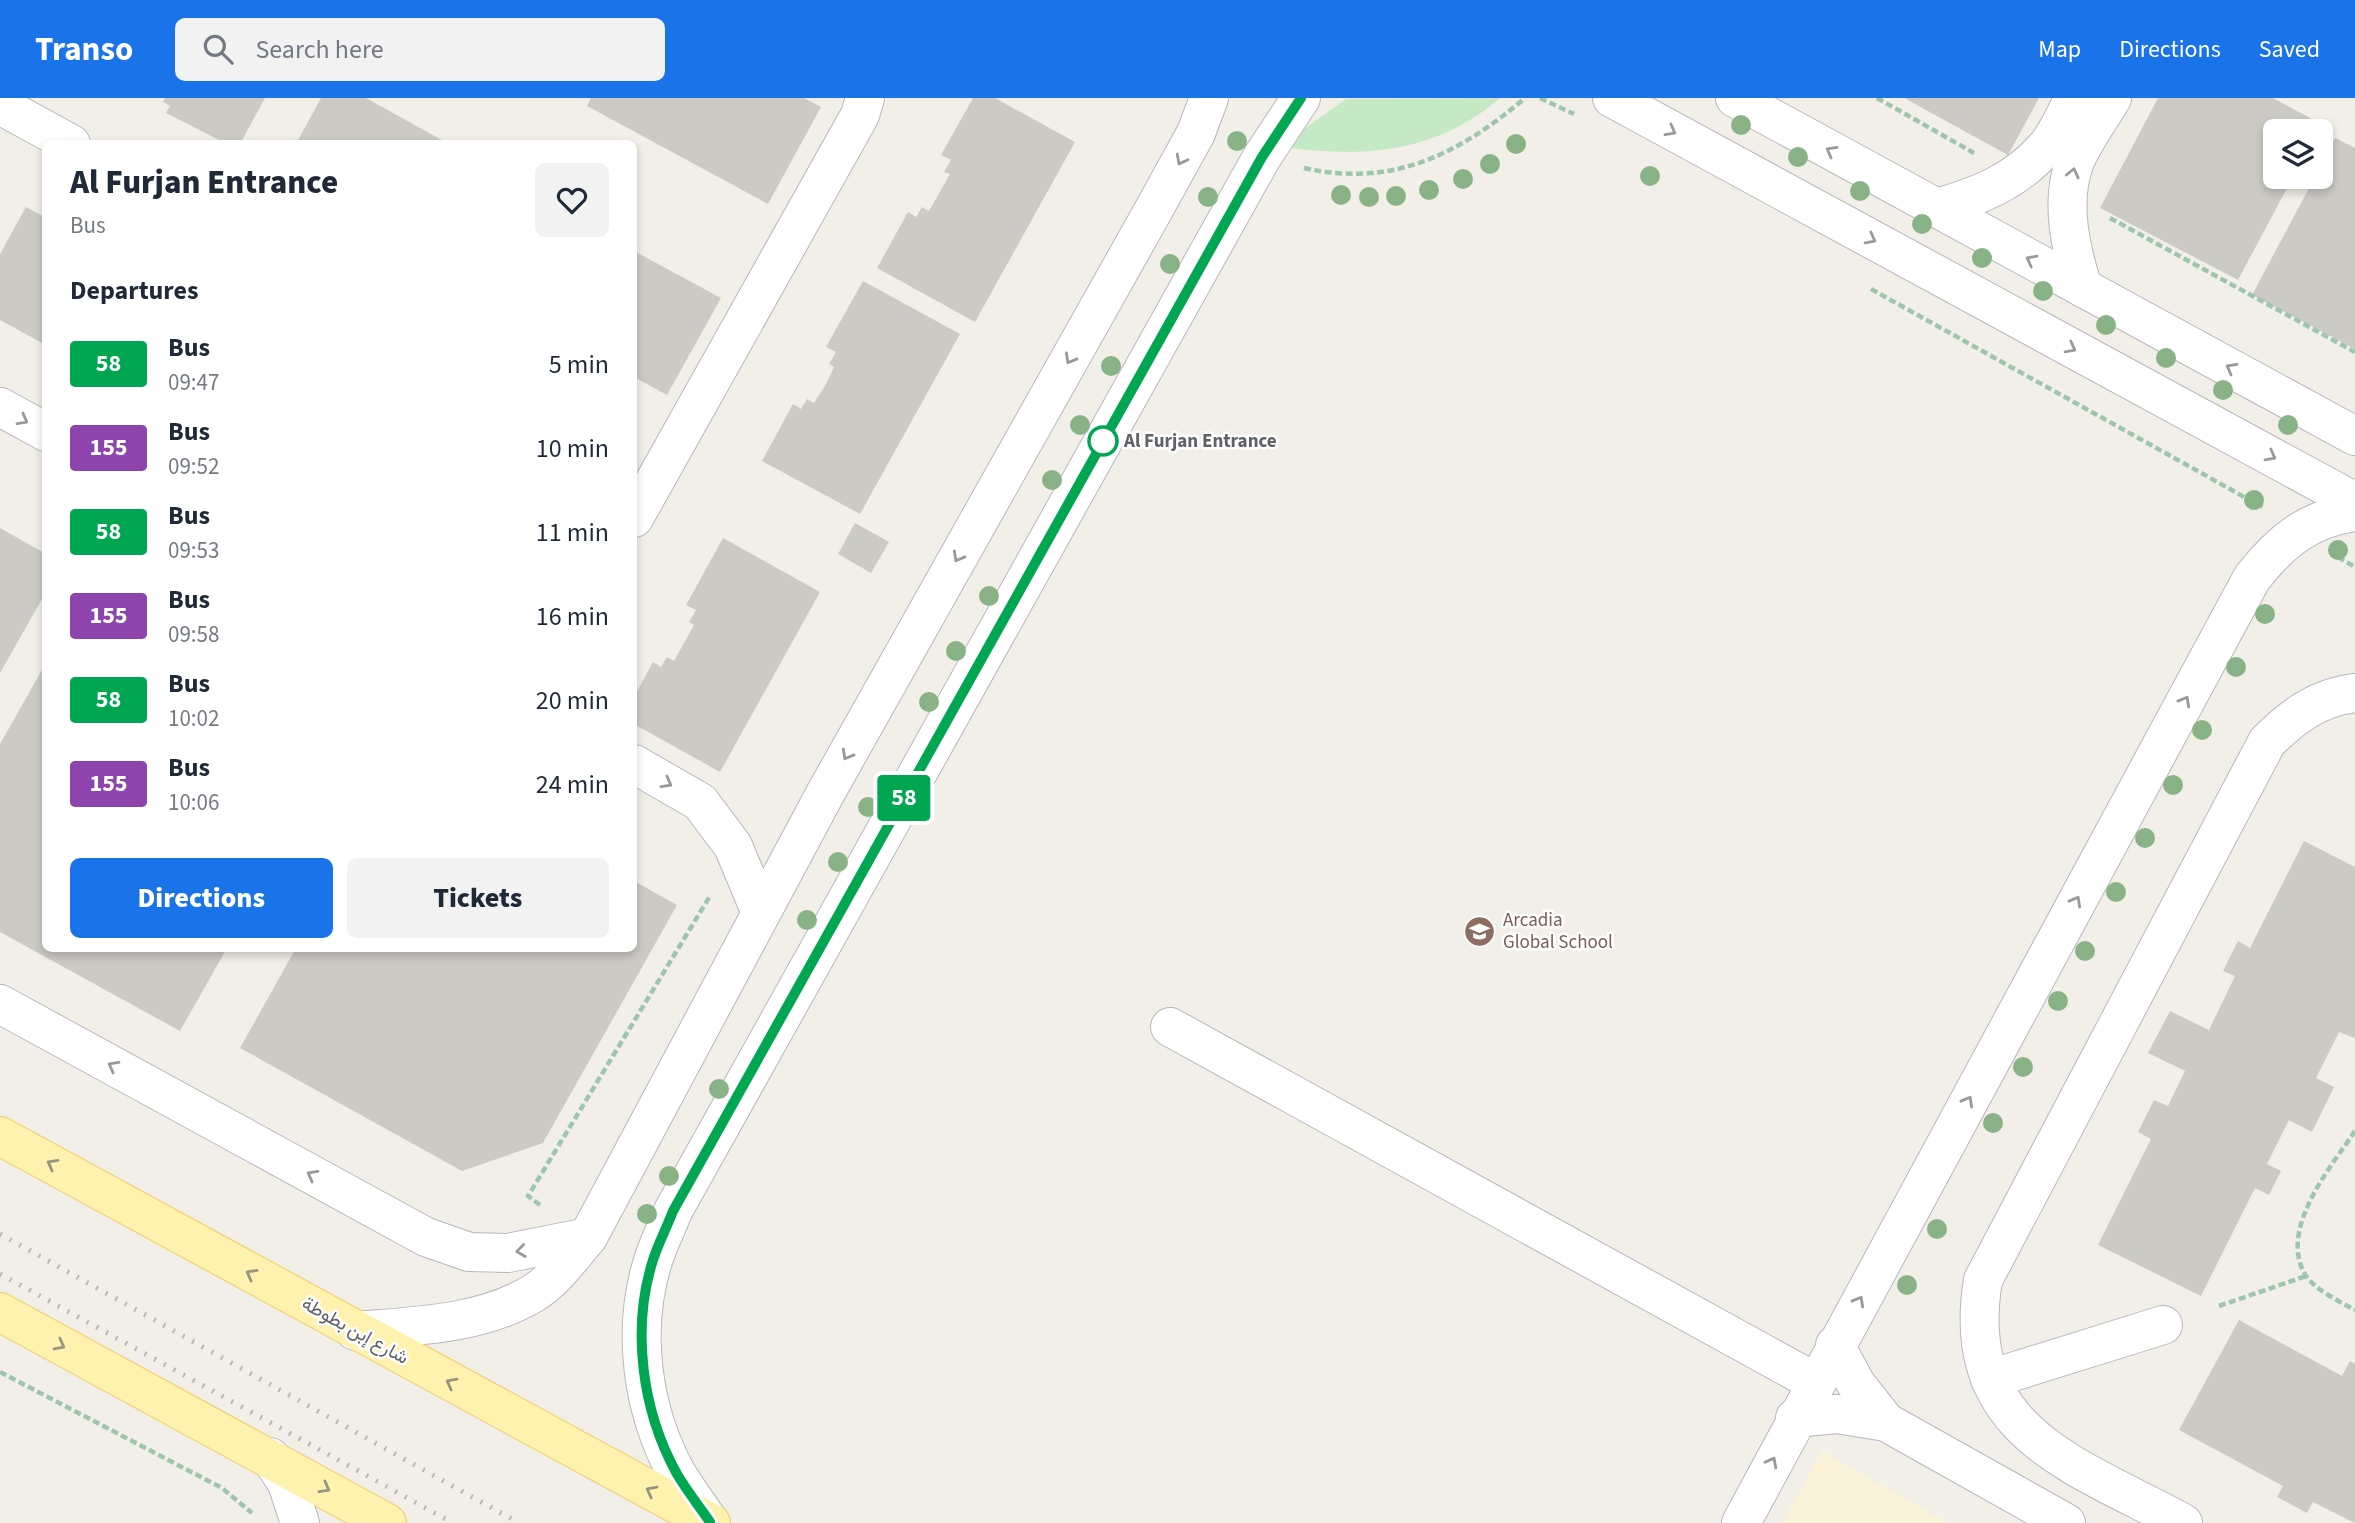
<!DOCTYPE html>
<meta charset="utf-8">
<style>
:root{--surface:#fff;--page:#f2f2f3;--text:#1f2937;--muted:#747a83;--accent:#1a73e8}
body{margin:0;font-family:"Source Sans 3",Vazirmatn,sans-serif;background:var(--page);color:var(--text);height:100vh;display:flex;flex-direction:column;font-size:26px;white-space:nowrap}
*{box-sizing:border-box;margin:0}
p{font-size:23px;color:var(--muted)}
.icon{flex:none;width:38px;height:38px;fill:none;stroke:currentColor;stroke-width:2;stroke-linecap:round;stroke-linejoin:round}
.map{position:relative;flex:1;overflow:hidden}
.panel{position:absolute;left:42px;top:42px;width:595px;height:812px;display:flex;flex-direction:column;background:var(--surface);border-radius:10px;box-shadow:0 4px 10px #0003}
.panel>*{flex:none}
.badge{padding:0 14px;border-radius:5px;font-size:24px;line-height:46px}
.tools{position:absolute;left:2263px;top:21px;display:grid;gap:14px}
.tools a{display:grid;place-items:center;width:70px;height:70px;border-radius:10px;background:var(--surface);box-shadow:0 4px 10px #0003;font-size:35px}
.map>.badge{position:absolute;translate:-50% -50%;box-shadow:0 0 0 4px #fff}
h2{padding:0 28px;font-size:26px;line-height:63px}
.round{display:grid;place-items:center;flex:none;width:74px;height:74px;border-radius:10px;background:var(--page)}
.head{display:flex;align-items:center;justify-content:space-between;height:119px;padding:0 28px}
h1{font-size:33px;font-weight:800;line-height:52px}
.action{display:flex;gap:14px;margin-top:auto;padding:14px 28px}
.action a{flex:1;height:80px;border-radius:10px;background:var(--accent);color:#fff;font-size:28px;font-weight:800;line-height:80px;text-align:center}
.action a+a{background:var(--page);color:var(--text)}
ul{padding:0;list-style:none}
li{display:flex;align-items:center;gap:21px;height:84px;padding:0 28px}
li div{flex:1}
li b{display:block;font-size:26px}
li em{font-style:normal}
li .badge{min-width:77px;font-weight:700;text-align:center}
header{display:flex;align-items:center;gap:42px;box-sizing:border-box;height:98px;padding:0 35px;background:var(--accent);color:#fff}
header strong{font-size:33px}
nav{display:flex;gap:38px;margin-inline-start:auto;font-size:24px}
.search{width:490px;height:63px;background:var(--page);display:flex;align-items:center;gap:18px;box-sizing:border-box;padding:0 24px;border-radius:10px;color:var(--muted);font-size:26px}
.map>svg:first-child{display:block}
.green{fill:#c5e8c5}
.sand{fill:#fbf3d9}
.building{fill:#cccac5}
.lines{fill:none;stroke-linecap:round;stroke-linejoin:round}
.minor-casing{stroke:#b5b8bc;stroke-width:40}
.major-casing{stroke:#f2c960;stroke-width:40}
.path{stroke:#9cc7a9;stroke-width:4.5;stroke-dasharray:7 3.5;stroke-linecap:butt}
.minor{stroke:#fff;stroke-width:38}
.major{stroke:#fff2af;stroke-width:38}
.rail{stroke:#b6b7b8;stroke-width:5;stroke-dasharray:2 9;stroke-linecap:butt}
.tree{fill:#89b387}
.oneway{stroke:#979a9d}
.oneway2{stroke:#979581}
.line-casing{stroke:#fff;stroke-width:16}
.line{stroke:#00a651;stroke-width:10}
.stop-dot{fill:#fff;stroke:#00a651;stroke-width:3.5}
.labels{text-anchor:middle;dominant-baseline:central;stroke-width:5;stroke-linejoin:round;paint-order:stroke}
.stop-label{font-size:19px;font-weight:bold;fill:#5f6368;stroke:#fff;text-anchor:start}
.education-label{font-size:19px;fill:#785e54;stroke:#fff;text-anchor:start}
.street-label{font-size:19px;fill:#5f6368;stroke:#fff}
</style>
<header>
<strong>Transo</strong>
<div class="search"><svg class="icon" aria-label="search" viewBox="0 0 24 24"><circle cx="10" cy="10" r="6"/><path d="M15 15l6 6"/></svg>Search here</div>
<nav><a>Map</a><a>Directions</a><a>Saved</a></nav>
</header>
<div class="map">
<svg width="2355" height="1425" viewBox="0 0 2355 1425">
<rect width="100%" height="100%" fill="#f1efe8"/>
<path class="green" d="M1500 0C1439 53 1368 60 1291 50L1304 31 1346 1Z"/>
<polygon class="sand" points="1822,1353 1948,1425 1782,1425"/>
<g class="building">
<polygon points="165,0 265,0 240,46 227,46 166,15 170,8 163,4"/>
<polygon points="321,0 366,0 449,46 296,46"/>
<polygon points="591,0 804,0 821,9 768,106 587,8"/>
<polygon points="973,0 995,0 1075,44 975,224 877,170 908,114 916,119 922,109 929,113 950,76 944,74 951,62 941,57"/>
<polygon points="1904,0 2039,0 2008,57"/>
<polygon points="2158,0 2273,0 2321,26 2317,33 2275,33 2275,79 2293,79 2238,182 2100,110"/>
<polygon points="2335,40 2355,50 2355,251 2252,197 2315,79 2320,79 2320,68"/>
<polygon points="26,109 46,120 46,247 0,222 0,156"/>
<polygon points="634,153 721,200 667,297 634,279"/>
<polygon points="863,183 960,236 860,416 762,363 793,306 801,311 807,301 814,305 826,286 834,269 829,266 836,254 826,249"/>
<polygon points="855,425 889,444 871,475 838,456"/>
<polygon points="0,430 46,456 46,494 0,575"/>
<polygon points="723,440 820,494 720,674 634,626 634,599 653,564 661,569 667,559 674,563 694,527 689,524 696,512 686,507"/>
<polygon points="46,565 46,850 227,850 180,933 0,834 0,646"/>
<polygon points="2304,743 2355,769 2355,940 2339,934 2316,980 2334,989 2312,1034 2289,1022 2267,1066 2281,1073 2269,1097 2255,1090 2201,1198 2098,1147 2151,1041 2138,1034 2154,1002 2168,1008 2185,973 2148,955 2170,913 2209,932 2235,878 2223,873 2238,843 2250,850"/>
<polygon points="634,783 677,807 543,1045 462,1073 240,950 296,850 634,850"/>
<polygon points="2239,1222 2342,1278 2350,1263 2355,1266 2355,1425 2313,1404 2307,1415 2277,1399 2283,1388 2179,1332"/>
</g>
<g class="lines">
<defs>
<g id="minor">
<polyline points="1612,0 2355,404"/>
<polyline points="1735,0 2355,338"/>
<polyline points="0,7 71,46"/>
<path d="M1936 110C1977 99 2015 84 2044 51 2057 38 2065 16 2074 0"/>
<path d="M2083 190C2071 152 2060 106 2074 66 2082 44 2100 21 2112 0"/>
<polyline points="0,309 46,334"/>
<polyline points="634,420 860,17 865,0"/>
<polyline points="634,666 700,704 733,748 761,815"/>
<polyline points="0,906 426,1139 469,1154 508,1155 588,1139"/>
<polyline points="1170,929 1815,1284"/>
<path d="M355 1233C414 1228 479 1227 532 1196 554 1183 571 1159 588 1139L825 696 1153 113 1196 35 1209 0"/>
<polyline points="1835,1247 1856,1286 1886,1324"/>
<polyline points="1990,1281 2163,1227"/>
<polyline points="1795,1320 1837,1316 1886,1324 2066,1425"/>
<polyline points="270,1359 287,1385 300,1425"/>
<path d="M710 1425C699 1408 687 1393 677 1376 642 1313 631 1232 653 1163 658 1146 667 1129 673 1113L1262 59 1301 0"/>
<path d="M1741 1425 2252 480C2280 444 2309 420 2355 414"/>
<path d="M2183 1425C2074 1366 1958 1334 1983 1182L2267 644C2292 619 2318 599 2355 595"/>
</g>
<g id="major">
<polyline points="0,1038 711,1425"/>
<polyline points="0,1214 387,1425"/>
</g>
</defs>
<use href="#minor" class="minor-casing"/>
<use href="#major" class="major-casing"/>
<g class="path">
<polyline points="1540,0 1574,16"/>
<polyline points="1877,0 1974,55"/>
<path d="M1304 70C1393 90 1459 56 1525 0"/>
<polyline points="2110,120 2355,254"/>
<polyline points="1871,191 2264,410"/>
<polyline points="2338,459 2355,469"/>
<path d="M2355 1033C2331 1069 2277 1132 2306 1178 2316 1192 2340 1204 2355 1212"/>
<polyline points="540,1107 528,1098 710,798"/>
<polyline points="2219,1208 2306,1178"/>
<polyline points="0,1274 222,1390 252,1415"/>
</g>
<use href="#minor" class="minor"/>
<use href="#major" class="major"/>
<g class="rail">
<polyline points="0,1136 519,1425"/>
<polyline points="0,1176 453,1425"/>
</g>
</g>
<g class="tree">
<circle cx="1741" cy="27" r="10"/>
<circle cx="1237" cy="43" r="10"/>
<circle cx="1516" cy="46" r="10"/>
<circle cx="1798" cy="59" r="10"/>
<circle cx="1490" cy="66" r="10"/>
<circle cx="1650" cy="78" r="10"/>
<circle cx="1463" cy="81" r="10"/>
<circle cx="1429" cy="92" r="10"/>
<circle cx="1860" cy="93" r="10"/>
<circle cx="1341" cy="97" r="10"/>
<circle cx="1396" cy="98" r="10"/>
<circle cx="1208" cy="99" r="10"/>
<circle cx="1369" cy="99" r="10"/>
<circle cx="1922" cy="126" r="10"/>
<circle cx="1982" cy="160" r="10"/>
<circle cx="1170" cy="166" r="10"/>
<circle cx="2043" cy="193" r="10"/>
<circle cx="2106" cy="227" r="10"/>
<circle cx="2166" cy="260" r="10"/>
<circle cx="1111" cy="268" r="10"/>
<circle cx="2223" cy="292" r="10"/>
<circle cx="1080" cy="327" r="10"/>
<circle cx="2288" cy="327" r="10"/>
<circle cx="1052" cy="382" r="10"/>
<circle cx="2254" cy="402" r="10"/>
<circle cx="2338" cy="452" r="10"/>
<circle cx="989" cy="498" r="10"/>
<circle cx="2265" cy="516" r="10"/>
<circle cx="956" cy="553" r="10"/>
<circle cx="2236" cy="569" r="10"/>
<circle cx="929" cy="604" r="10"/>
<circle cx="2202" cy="632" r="10"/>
<circle cx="2173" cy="687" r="10"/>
<circle cx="868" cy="709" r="10"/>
<circle cx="2145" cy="740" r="10"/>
<circle cx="838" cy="764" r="10"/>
<circle cx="2116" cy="794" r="10"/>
<circle cx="807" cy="822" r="10"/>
<circle cx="2085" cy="853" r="10"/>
<circle cx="2058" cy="903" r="10"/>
<circle cx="2023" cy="969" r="10"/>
<circle cx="719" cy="991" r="10"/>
<circle cx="1993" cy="1025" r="10"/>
<circle cx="669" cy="1078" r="10"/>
<circle cx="647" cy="1116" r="10"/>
<circle cx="1937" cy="1131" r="10"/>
<circle cx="1907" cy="1187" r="10"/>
</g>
<defs><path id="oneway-chevron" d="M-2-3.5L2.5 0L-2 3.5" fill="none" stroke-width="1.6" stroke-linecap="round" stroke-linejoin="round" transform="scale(1.75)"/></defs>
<g class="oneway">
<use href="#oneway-chevron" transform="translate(1671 33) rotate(29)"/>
<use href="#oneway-chevron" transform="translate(1831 53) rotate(-151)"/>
<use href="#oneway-chevron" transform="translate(1181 62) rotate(118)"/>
<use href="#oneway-chevron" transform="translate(2073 75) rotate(-77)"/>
<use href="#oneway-chevron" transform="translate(1871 141) rotate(28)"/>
<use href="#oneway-chevron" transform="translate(2031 162) rotate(-152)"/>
<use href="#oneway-chevron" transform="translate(2071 250) rotate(28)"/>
<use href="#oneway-chevron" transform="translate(1070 261) rotate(119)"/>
<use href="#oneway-chevron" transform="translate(2231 270) rotate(-151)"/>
<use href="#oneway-chevron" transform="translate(23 322) rotate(29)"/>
<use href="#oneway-chevron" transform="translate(2271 358) rotate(28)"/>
<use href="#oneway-chevron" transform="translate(958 459) rotate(119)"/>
<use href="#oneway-chevron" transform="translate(2185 603) rotate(-61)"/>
<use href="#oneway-chevron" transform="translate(847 657) rotate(119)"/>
<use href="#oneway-chevron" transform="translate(667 685) rotate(29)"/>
<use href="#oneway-chevron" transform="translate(2076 803) rotate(-61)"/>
<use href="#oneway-chevron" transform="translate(113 968) rotate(-151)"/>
<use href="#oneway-chevron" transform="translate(1968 1003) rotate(-61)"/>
<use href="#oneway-chevron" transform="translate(312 1077) rotate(-151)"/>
<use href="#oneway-chevron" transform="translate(521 1153) rotate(172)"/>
<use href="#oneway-chevron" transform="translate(1859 1203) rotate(-61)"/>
<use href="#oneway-chevron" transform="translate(1772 1364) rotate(-62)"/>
</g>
<g class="oneway2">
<use href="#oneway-chevron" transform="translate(52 1066) rotate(-151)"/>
<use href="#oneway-chevron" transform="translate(251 1176) rotate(-151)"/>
<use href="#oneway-chevron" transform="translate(60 1247) rotate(28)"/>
<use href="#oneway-chevron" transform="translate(451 1285) rotate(-152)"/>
<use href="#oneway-chevron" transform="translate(325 1390) rotate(29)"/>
<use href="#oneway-chevron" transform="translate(651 1393) rotate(-152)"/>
</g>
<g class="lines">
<defs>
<path id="line" d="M710 1424C699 1408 687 1393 677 1376 642 1313 631 1231 653 1162 658 1146 667 1129 673 1113L1262 59 1301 0"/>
</defs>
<use href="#line" class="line-casing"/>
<use href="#line" class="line"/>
</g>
<defs>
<symbol id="school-disc" viewBox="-11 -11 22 22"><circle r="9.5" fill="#8d6e63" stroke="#fff"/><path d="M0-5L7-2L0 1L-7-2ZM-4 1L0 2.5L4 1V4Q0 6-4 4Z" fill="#fff"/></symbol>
</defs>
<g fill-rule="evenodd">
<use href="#school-disc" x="1462" y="816" width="35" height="35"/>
</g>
<circle class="stop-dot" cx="1103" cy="343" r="14"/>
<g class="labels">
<g class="stop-label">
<text x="1124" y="343">Al Furjan Entrance</text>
</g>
<g class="education-label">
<text x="1503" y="822">Arcadia<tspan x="1503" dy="22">Global School</tspan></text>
</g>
<g class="street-label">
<text transform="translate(355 1233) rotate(29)">شارع إبن بطوطة</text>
</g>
</g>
</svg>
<div class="tools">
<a><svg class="icon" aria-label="layers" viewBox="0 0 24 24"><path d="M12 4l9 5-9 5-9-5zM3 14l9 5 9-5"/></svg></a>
</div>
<b class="badge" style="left:904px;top:700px;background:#00a651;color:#fff">58</b>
<section class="panel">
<div class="head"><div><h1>Al Furjan Entrance</h1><p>Bus</p></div><a class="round"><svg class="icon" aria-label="heart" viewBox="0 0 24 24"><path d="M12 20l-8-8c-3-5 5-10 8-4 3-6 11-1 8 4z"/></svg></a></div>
<h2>Departures</h2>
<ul>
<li><span class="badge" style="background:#00a651;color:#fff">58</span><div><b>Bus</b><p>09:47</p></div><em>5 min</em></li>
<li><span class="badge" style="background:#8e44ad;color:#fff">155</span><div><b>Bus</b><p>09:52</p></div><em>10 min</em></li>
<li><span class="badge" style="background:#00a651;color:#fff">58</span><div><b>Bus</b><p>09:53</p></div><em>11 min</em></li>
<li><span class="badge" style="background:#8e44ad;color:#fff">155</span><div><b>Bus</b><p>09:58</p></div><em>16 min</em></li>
<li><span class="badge" style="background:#00a651;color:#fff">58</span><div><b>Bus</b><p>10:02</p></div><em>20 min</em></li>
<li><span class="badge" style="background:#8e44ad;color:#fff">155</span><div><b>Bus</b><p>10:06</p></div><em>24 min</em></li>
</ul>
<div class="action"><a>Directions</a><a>Tickets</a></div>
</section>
</div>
